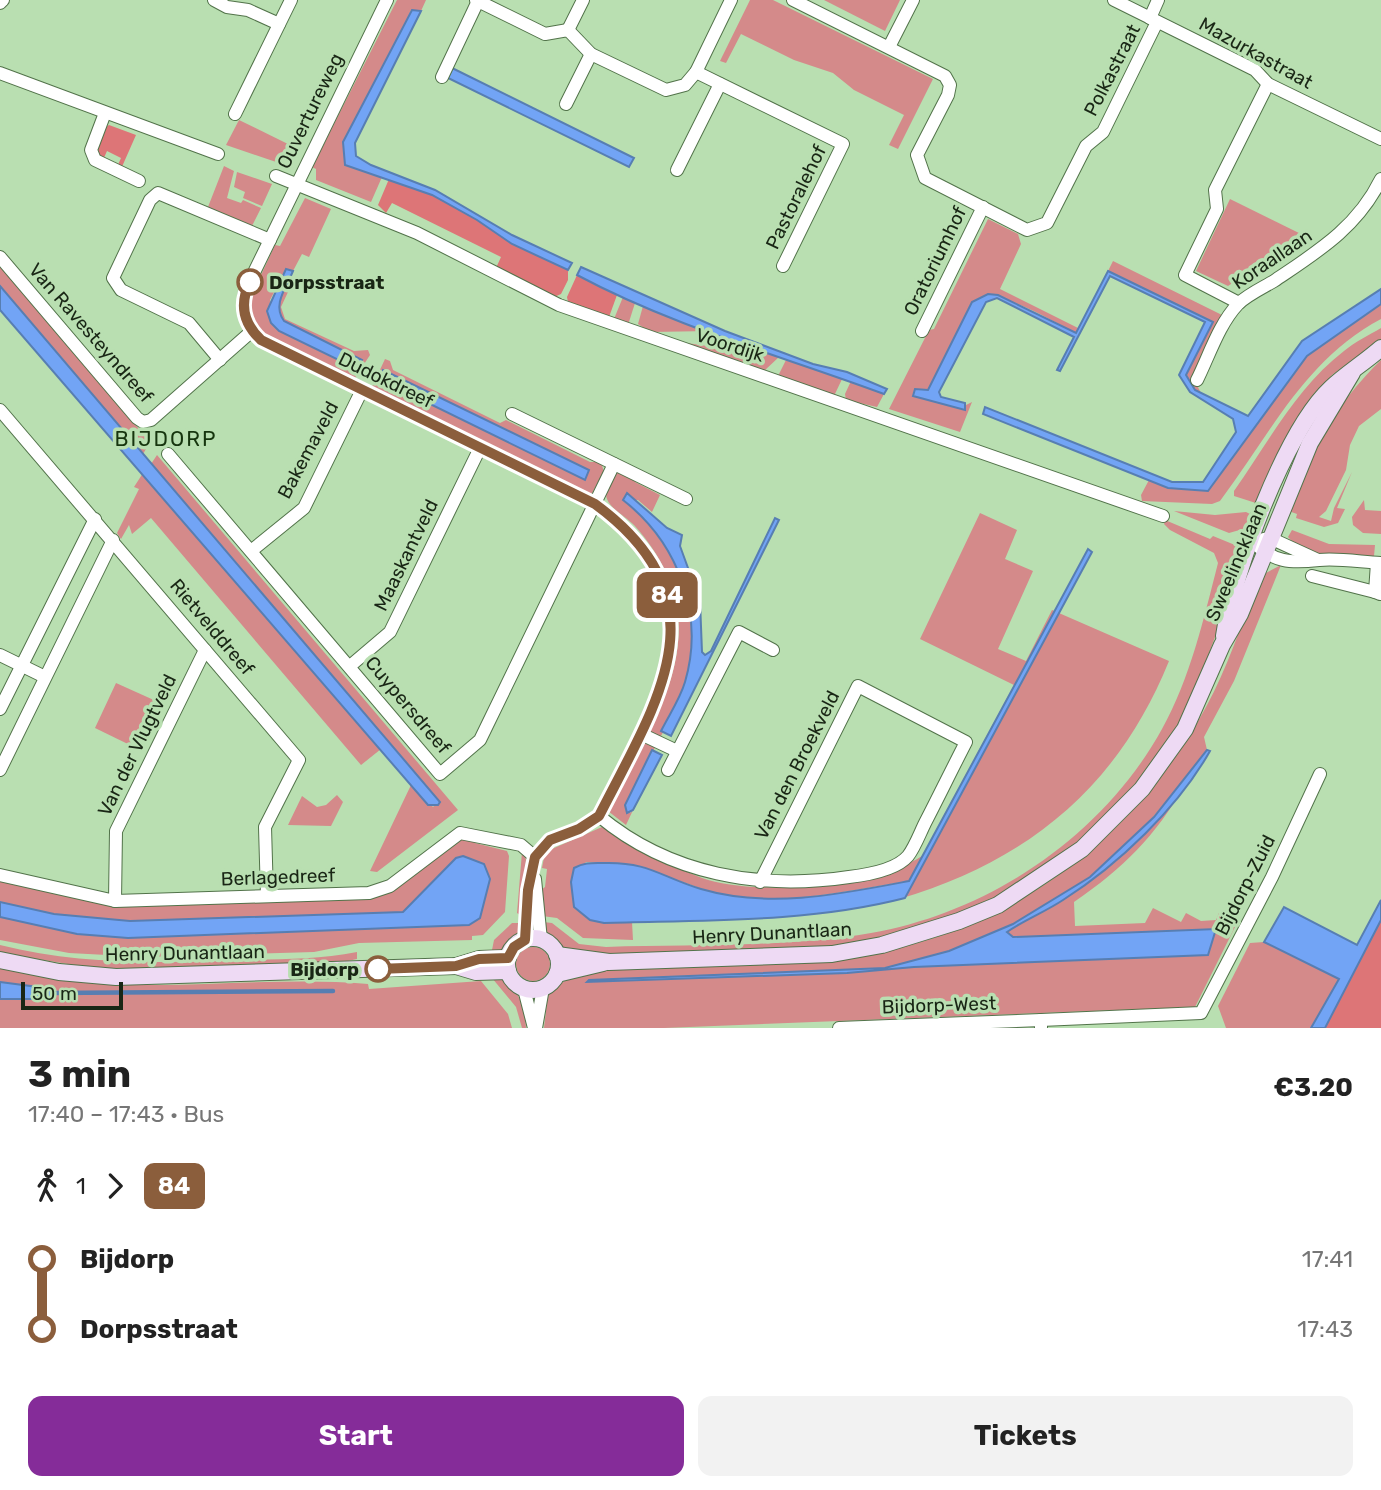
<!DOCTYPE html>
<meta charset="utf-8">
<style>
:root{--surface:#fff;--page:#f2f2f2;--text:#222;--muted:#767676;--accent:#852c99}
body{margin:0;font-family:Rubik,sans-serif;background:var(--page);color:var(--text);height:100vh;display:flex;flex-direction:column;font-size:26px;white-space:nowrap}
*{box-sizing:border-box;margin:0}
p{font-size:23px;color:var(--muted)}
.icon{flex:none;width:38px;height:38px;fill:none;stroke:currentColor;stroke-width:2;stroke-linecap:round;stroke-linejoin:round}
.map{position:relative;height:1028px;overflow:hidden}
.sheet{display:flex;flex-direction:column;background:var(--surface);flex:1}
.sheet>*{flex:none}
.badge{padding:0 14px;border-radius:10px;font-size:24px;line-height:46px}
.scale{position:absolute;left:21px;bottom:18px;width:102px;box-sizing:border-box;padding-left:7px;border:4px solid #192615;border-top:0;font-size:19px;line-height:24px;white-space:nowrap;color:#192615;-webkit-text-stroke:5px #b9dfb1;paint-order:stroke}
.map>.badge{position:absolute;translate:-50% -50%;box-shadow:0 0 0 4px #fff}
.legs{display:flex;align-items:center;gap:10px;height:77px;padding:0 28px;font-size:23px}
.legs p{margin-inline-start:auto}
.headline{display:flex;align-items:center;justify-content:space-between;height:119px;padding:0 28px}
h1{font-size:38px;font-weight:700;line-height:52px}
.cta{display:flex;gap:14px;margin-top:auto;padding:14px 28px}
.cta a{flex:1;height:80px;border-radius:14px;background:var(--accent);color:#fff;font-size:28px;font-weight:700;line-height:80px;text-align:center}
.cta a+a{background:var(--page);color:var(--text)}
ul{padding:0 28px;list-style:none}
li{display:flex;align-items:center;gap:24px;height:70px;font-size:26px}
li i{display:grid;place-items:center;width:10px;height:100%;margin:0 9px;background:currentColor}
li i::after{content:'';width:18px;height:18px;margin:-9px;border:5px solid;border-radius:50%;background:var(--surface)}
li p{margin-inline-start:auto}
li:first-child i{background:linear-gradient(#0000 50%,currentColor 0)}
li:last-child i{background:linear-gradient(currentColor 50%,#0000 0)}
.map>svg:first-child{display:block}
.green{fill:#d48a8a;fill-rule:evenodd}
.forest{fill:#dd7577}
.water{fill:#72a4f5;stroke:#577eb2;stroke-width:2}
.lines{fill:none;stroke-linecap:round;stroke-linejoin:round}
.stream{stroke:#577eb2;stroke-width:4.5}
.minor-casing{stroke:#52734a;stroke-width:14}
.secondary-casing{stroke:#52734a;stroke-width:18}
.minor{stroke:#fff;stroke-width:12}
.secondary{stroke:#eedaf4;stroke-width:16}
.line-1-casing{stroke:#fff;stroke-width:16}
.line-1{stroke:#8b5e3c;stroke-width:10}
.stop-1-dot{fill:#fff;stroke:#8b5e3c;stroke-width:3.5}
.labels{text-anchor:middle;dominant-baseline:central;stroke-width:7;stroke-linejoin:round;paint-order:stroke}
.street-label{font-size:19px;fill:#192615;stroke:#b9dfb1}
.stop-label{font-size:19px;font-weight:bold;fill:#192615;stroke:#b9dfb1;text-anchor:start}
.neighbourhood-label{font-size:21px;letter-spacing:2px;fill:#16350e;stroke:#b9dfb1}
</style>
<div class="map">
<svg width="1381" height="1028" viewBox="0 0 1381 1028">
<rect width="100%" height="100%" fill="#b9dfb1"/>
<g class="green">
<polygon points="397,0 426,0 421,11 411,10 346,165 382,177 371,202 316,180 316,169 312,167"/>
<polygon points="750,0 773,0 933,79 898,149 889,145 904,115 854,90 833,73 794,60 741,34 726,63 720,61"/>
<polygon points="824,0 900,0 885,31"/>
<polygon points="239,120 292,146 282,164 226,145"/>
<polygon points="224,166 234,171 227,198 241,203 243,200 261,208 252,226 208,207"/>
<polygon points="237,172 272,184 262,206 243,198 245,192 234,187"/>
<path d="M305 198 331 209 309 257 302 254 293 271 286 269 270 300 279 331 356 369 362 360 284 321C275 309 278 303 284 290L288 292 281 307 285 319 354 351 368 350 370 355 355 378 262 332 255 324 249 301 275 245 280 246Z"/>
<polygon points="1230,199 1303,235 1228,286 1196,271"/>
<path d="M988 219 1018 234 1021 244 1000 289 1078 328 1076 333C1050 321 997 284 972 302L928 390 915 389 913 396 966 405 972 402 960 432 889 409 929 330 934 329Z"/>
<polygon points="1113,261 1222,315 1192,376 1201,393 1195,390 1186,375 1212,322 1108,271"/>
<polygon points="0,266 150,442 143,454 0,286"/>
<polygon points="623,297 635,303 628,325 614,319"/>
<path d="M1381 304V319C1304 360 1270 435 1220 501L1212 504 1142 501 1141 495 1149 480 1168 488 1208 491 1307 356Z"/>
<polygon points="643,306 711,331 650,332 638,324"/>
<path d="M1381 328V339L1332 375 1313 398 1259 504 1234 496V491C1267 444 1297 387 1344 351 1355 342 1369 335 1381 328Z"/>
<polygon points="679,342 737,350 743,343 779,357 764,371"/>
<path d="M385 359 390 361 393 370 500 423 506 420 590 462H601L604 472 591 495 371 389ZM384 370 589 470 379 380Z"/>
<polygon points="786,360 843,377 834,396 778,376"/>
<path d="M1381 360V409L1359 426 1350 445 1346 470 1326 511 1319 517 1331 521 1334 508 1352 472 1337 508 1345 509 1338 523 1324 527 1296 518 1297 514 1286 510C1311 450 1334 406 1381 360Z"/>
<polygon points="851,381 884,394 877,407 846,400 845,394"/>
<polygon points="157,455 458,810 377,872 370,871 411,785 433,807 439,801 183,503 151,464"/>
<path d="M619 471 635 477V482L660 495 652 512 638 500H623C677 543 708 617 684 685 669 726 644 766 625 805L630 813 633 810 626 825 608 811C641 745 697 666 673 589 665 566 650 542 634 525 626 517 611 509 607 499 603 490 612 477 619 471Z"/>
<polygon points="143,473 381,749 361,765 151,518 132,534 129,525 121,539 117,533 139,489 134,487"/>
<polygon points="1364,500 1365,510 1381,511 1381,534 1363,533 1353,525 1352,517"/>
<polygon points="1174,511 1215,515 1246,512 1254,516 1250,527 1229,533"/>
<path d="M980 513 1017 530 1005 559 1033 571 998 649 1026 661 1052 610 1169 661C1118 787 1028 861 899 899L908 881C848 891 788 905 727 896 711 893 695 886 680 881 651 872 616 864 586 862L571 882 574 907 590 920 632 922 633 940 583 938 557 918 542 916 541 890 545 887 547 869 542 868 545 852 602 827C634 845 667 865 702 878 754 897 876 886 922 856L1014 685 920 639Z"/>
<path d="M1165 520 1210 539 1213 536 1235 545 1241 551C1238 585 1217 629 1206 662 1154 814 1002 926 844 944 764 954 681 951 600 954 574 952 552 951 543 922L552 923 579 944 606 947C693 944 785 948 871 933 990 912 1103 836 1162 729 1190 679 1204 618 1218 563L1214 553 1170 530 1164 524Z"/>
<path d="M1292 530 1329 544 1375 545 1374 556C1347 556 1308 561 1288 537Z"/>
<path d="M1281 565 1234 681 1204 737 1207 750 1200 762 1135 838 1090 877 1006 928 949 951 885 968 588 982 847 973 914 967 1208 955 1012 937 1006 932 1092 880 1137 841 1186 784C1154 837 1125 867 1074 902L1075 926 1145 923 1153 908 1181 922 1186 913 1201 921 1216 920 1219 913 1238 921 1195 1007 664 1028H544L548 993 573 975 621 969 856 957C1008 932 1133 843 1206 707 1227 669 1241 625 1257 584L1264 574Z"/>
<polygon points="116,683 156,701 134,747 95,728"/>
<polygon points="337,795 343,802 331,826 288,825 302,796 317,807 326,805"/>
<polygon points="465,837 476,839 475,843 507,851 509,856 505,912 483,935 472,936 472,940 359,943 314,952 145,957 69,953 0,940 0,880 110,905 374,896"/>
<polygon points="522,852 526,859 522,916 517,913"/>
<path d="M512 923H522C519 938 506 950 491 955L494 940Z"/>
<polygon points="1264,942 1339,979 1311,1028 1226,1028 1218,1006 1250,943"/>
<path d="M0 945C79 965 158 963 239 960 279 959 318 960 357 952V959L334 964 99 969 0 953Z"/>
<circle cx="533" cy="964" r="17"/>
<path d="M0 965C31 973 62 981 95 983 186 990 277 976 368 984L369 989 481 981 508 1014 512 1028H0V999L54 998 52 989 0 982Z"/>
<path d="M492 978H502C519 992 525 1005 526 1028H522L516 1007Z"/>
</g>
<g class="forest">
<polygon points="109,125 136,135 121,169 117,167 121,158 107,151 103,160 96,153 103,129"/>
<polygon points="389,179 432,195 478,220 512,244 568,270 568,280 561,294 554,297 496,268 501,257 392,203 386,213 378,205"/>
<polygon points="577,275 617,295 609,317 568,302 567,297"/>
<polygon points="1381,920 1381,1028 1325,1028"/>
</g>
<g class="water">
<polygon points="412,10 421,11 355,143 356,156 371,165 435,190 512,235 572,263 568,270 512,244 477,220 432,195 345,165 343,142"/>
<polygon points="450,67 634,158 629,167 446,77"/>
<path d="M581 267 725 331 813 364 847 372 887 389 884 394C782 356 674 327 577 275Z"/>
<path d="M286 269 293 271C286 288 272 305 284 321L362 360 357 369 279 331 271 323 267 311Z"/>
<polygon points="1108,271 1213,322 1186,375 1195,390 1248,416 1302,341 1381,289 1381,304 1307,356 1208,491 1168,488 983,414 985,407 1172,482 1203,482 1236,432 1233,419 1190,392 1179,375 1205,322 1110,276 1060,371 1057,370 1074,337 997,298 986,302 939,392 941,397 965,403 965,410 913,396 915,389 928,390 972,302 988,294 998,295 1076,333"/>
<polygon points="0,286 440,802 438,805 428,805 0,310"/>
<polygon points="383,370 589,470 585,480 379,379"/>
<path d="M627 493 667 528 682 535 680 546 700 601 702 652 705 655 711 651 775 518 779 520 671 736 661 731C669 715 680 699 685 682 705 614 678 543 623 500Z"/>
<path d="M1088 549 1092 552 905 898C808 923 704 920 604 923L590 920 574 907 571 882 574 868C585 862 592 863 605 863 649 862 661 877 701 889 769 909 841 894 909 881Z"/>
<polygon points="652,750 662,755 633,810 627,813 625,805"/>
<path d="M1207 750 1210 751C1178 808 1118 865 1063 900 1045 912 1024 920 1007 932L1013 937 1216 929 1208 955 914 967 847 973 587 982 589 980 885 968 949 951 1013 924 1090 877 1154 817Z"/>
<polygon points="463,856 484,864 490,879 480,918 469,925 128,938 77,934 0,917 0,902 54,914 130,921 403,912 456,858"/>
<polygon points="1381,900 1381,920 1325,1028 1311,1028 1339,979 1264,942 1284,907 1357,945"/>
<polygon points="0,982 53,989 54,999 0,999"/>
</g>
<g class="lines">
<polyline class="stream" points="53,993 333,991"/>
<defs>
<g id="minor">
<polyline points="214,0 227,7 248,10 279,24"/>
<path d="M387 0 245 291C242 312 246 326 261 340L595 504C728 600 658 701 599 816L579 829 550 840 535 857 529 889 525 940"/>
<polyline points="476,0 545,34 568,30 591,54 666,90 685,85 696,72 843,144 783,266"/>
<polyline points="793,0 945,76 950,85 948,95 917,155 925,178 1027,230 1047,223 1086,146 1103,132 1157,22"/>
<polyline points="1114,0 1255,70 1268,84 1381,139"/>
<polyline points="0,3 3,0"/>
<polyline points="1150,18 1158,0"/>
<polyline points="568,30 583,0"/>
<polyline points="889,47 913,0"/>
<polyline points="696,72 731,0"/>
<polyline points="0,73 218,154"/>
<polyline points="442,77 478,1"/>
<polyline points="566,104 591,54"/>
<polyline points="105,113 91,150 95,160 139,181"/>
<polyline points="235,114 291,0"/>
<polyline points="677,170 720,84"/>
<polyline points="276,176 417,233 559,305 1163,516"/>
<polyline points="0,257 137,418 143,422 151,420 252,331"/>
<polyline points="1239,303 1185,275 1217,209 1215,190 1268,84"/>
<polyline points="922,331 983,207"/>
<polyline points="220,360 189,323 121,290 113,278 150,200 158,193 270,240"/>
<path d="M1197 380C1209 356 1219 324 1238 304 1247 295 1262 288 1274 281 1317 252 1357 228 1381 179"/>
<polyline points="0,410 299,760 265,827 267,896"/>
<polyline points="512,414 686,499"/>
<polyline points="168,454 440,774 480,740 614,464"/>
<polyline points="1264,539 1270,538 1318,560"/>
<path d="M1252 541C1274 563 1290 563 1319 560 1338 558 1361 562 1381 563"/>
<polyline points="251,551 304,508 362,390"/>
<polyline points="1377,563 1375,592 1380,594"/>
<polyline points="1312,576 1375,592"/>
<polyline points="0,655 45,677"/>
<polyline points="350,666 390,632 480,448"/>
<polyline points="0,709 95,519"/>
<polyline points="641,734 677,751"/>
<polyline points="0,770 113,540"/>
<polyline points="668,770 739,632 773,650"/>
<path d="M599 816C670 875 760 890 849 877 866 875 896 870 908 856 915 847 920 833 925 823 939 796 952 769 966 742L858 686 760 882"/>
<polyline points="0,875 115,901 369,893 390,886 460,833 521,845 535,857"/>
<polyline points="535,879 541,940"/>
<polyline points="115,901 116,831 205,650"/>
<polyline points="524,989 534,1028"/>
<polyline points="1041,1020 1201,1013 1272,877 1320,774"/>
<polyline points="536,1028 543,988"/>
<polyline points="839,1028 1041,1020 1041,1027"/>
</g>
<g id="secondary">
<path d="M1224 636C1233 573 1285 431 1331 388 1346 374 1365 362 1381 348"/>
<circle cx="533" cy="964" r="26"/>
<polyline points="557,955 609,962 832,954 882,945 959,921 998,905 1082,849 1142,789 1185,729 1222,645 1240,614 1310,443 1352,373"/>
<polyline points="0,960 59,972 116,977 456,966 479,959 508,958"/>
<polyline points="456,966 476,972 508,971"/>
<polyline points="557,974 603,963"/>
</g>
</defs>
<use href="#minor" class="minor-casing"/>
<use href="#secondary" class="secondary-casing"/>
<use href="#minor" class="minor"/>
<use href="#secondary" class="secondary"/>
</g>
<g class="lines">
<defs>
<path id="line-1" d="M250 282C239 304 243 323 261 340L595 504C727 601 658 700 599 816L579 829 550 840 535 857 528 890 525 940 514 947 508 958 479 959 456 966 378 969"/>
</defs>
<use href="#line-1" class="line-1-casing"/>
<use href="#line-1" class="line-1"/>
</g>
<g class="stop-1-dot">
<circle cx="250" cy="282" r="12"/>
<circle cx="378" cy="969" r="12"/>
</g>
<g class="labels">
<g class="street-label">
<text transform="translate(1256 53) rotate(29)">Mazurkastraat</text>
<text transform="translate(1112 70) rotate(-63)">Polkastraat</text>
<text transform="translate(310 111) rotate(-64)">Ouvertureweg</text>
<text transform="translate(796 197) rotate(-64)">Pastoralehof</text>
<text transform="translate(1272 259) rotate(-34)">Koraallaan</text>
<text transform="translate(935 261) rotate(-64)">Oratoriumhof</text>
<text transform="translate(91 333) rotate(49)">Van Ravesteyndreef</text>
<text transform="translate(730 345) rotate(18)">Voordijk</text>
<text transform="translate(386 380) rotate(26)">Dudokdreef</text>
<text transform="translate(308 450) rotate(-62)">Bakemaveld</text>
<text transform="translate(406 555) rotate(-64)">Maaskantveld</text>
<text transform="translate(1236 562) rotate(-67)">Sweelincklaan</text>
<text transform="translate(212 627) rotate(50)">Rietvelddreef</text>
<text transform="translate(408 705) rotate(50)">Cuypersdreef</text>
<text transform="translate(137 745) rotate(-64)">Van der Vlugtveld</text>
<text transform="translate(797 765) rotate(-63)">Van den Broekveld</text>
<text transform="translate(278 877) rotate(-2)">Berlagedreef</text>
<text transform="translate(1245 885) rotate(-63)">Bijdorp-Zuid</text>
<text transform="translate(772 933) rotate(-3)">Henry Dunantlaan</text>
<text transform="translate(185 953) rotate(-1)">Henry Dunantlaan</text>
<text transform="translate(939 1005) rotate(-2)">Bijdorp-West</text>
</g>
<g class="stop-label">
<text x="269" y="282">Dorpsstraat</text>
<text x="359" y="969" text-anchor="end">Bijdorp</text>
</g>
<g class="neighbourhood-label">
<text x="166" y="438">BIJDORP</text>
</g>
</g>
</svg>
<div class="scale">50 m</div>
<b class="badge" style="left:667px;top:595px;background:#8b5e3c;color:#fff">84</b>
</div>
<section class="sheet">
<div class="headline"><div><h1>3 min</h1><p>17:40 – 17:43 · Bus</p></div><b>€3.20</b></div>
<div class="legs"><svg class="icon" aria-label="walk" viewBox="0 0 24 24"><circle cx="13" cy="4" r="2"/><path d="M13 8l-2 6 4 7M11 14l-3 7M7 12l3-4h3l4 4"/></svg>1<svg class="icon" aria-label="forward" viewBox="0 0 24 24"><path d="M9 5l7 7-7 7"/></svg><b class="badge" style="background:#8b5e3c;color:#fff">84</b></div>
<ul>
<li><i style="color:#8b5e3c"></i><b>Bijdorp</b><p>17:41</p></li>
<li><i style="color:#8b5e3c"></i><b>Dorpsstraat</b><p>17:43</p></li>
</ul>
<div class="cta"><a>Start</a><a>Tickets</a></div>
</section>
